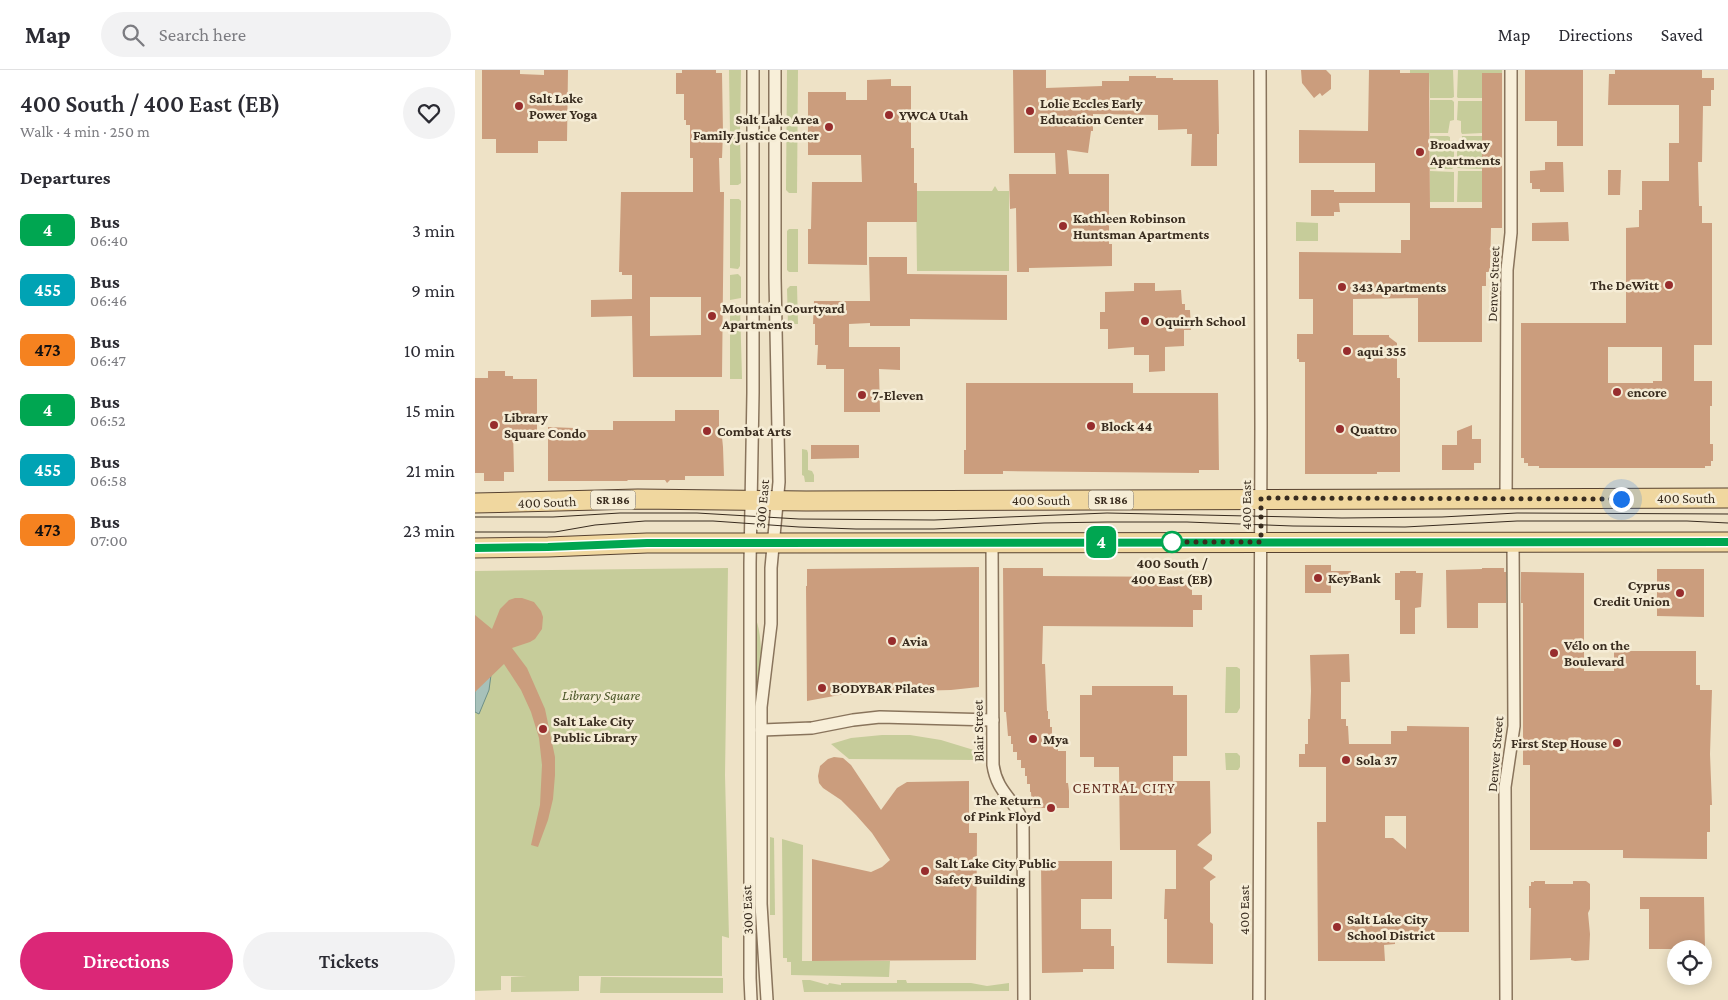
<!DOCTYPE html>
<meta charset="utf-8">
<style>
:root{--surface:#fff;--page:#f2f2f3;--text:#2b2b33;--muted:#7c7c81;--line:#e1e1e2;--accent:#db2777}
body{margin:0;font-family:"Crimson Pro",serif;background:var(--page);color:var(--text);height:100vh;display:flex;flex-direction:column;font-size:19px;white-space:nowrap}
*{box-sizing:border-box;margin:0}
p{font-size:16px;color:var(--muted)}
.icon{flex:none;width:28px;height:28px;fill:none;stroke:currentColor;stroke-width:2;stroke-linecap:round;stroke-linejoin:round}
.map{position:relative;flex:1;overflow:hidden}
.drawer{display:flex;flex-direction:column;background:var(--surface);width:475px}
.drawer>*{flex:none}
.badge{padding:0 10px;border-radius:8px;font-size:18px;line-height:32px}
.controls{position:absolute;left:1192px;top:870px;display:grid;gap:10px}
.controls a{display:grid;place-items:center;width:45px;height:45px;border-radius:50%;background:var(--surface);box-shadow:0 2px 12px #0003;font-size:25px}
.you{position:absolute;width:25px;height:25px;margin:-12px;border:4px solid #fff;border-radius:50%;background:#1a73e8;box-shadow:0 0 0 8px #1a73e833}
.map>.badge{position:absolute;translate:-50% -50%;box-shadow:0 0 0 2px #fff}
h2{padding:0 20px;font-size:19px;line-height:45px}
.round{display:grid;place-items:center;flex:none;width:52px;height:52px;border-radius:26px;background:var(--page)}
.overview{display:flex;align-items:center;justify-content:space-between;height:85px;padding:0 20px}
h1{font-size:24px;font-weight:600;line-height:38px}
.action{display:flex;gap:10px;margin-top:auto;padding:10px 20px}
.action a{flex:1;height:58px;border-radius:30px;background:var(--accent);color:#fff;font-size:20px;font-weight:600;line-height:58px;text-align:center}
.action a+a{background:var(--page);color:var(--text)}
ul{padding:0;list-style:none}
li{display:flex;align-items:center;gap:15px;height:60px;padding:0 20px}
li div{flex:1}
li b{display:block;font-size:19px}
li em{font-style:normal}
li .badge{min-width:55px;font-weight:700;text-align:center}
header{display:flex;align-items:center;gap:30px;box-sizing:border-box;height:70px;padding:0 25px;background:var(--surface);border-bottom:1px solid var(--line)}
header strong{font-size:24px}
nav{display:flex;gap:28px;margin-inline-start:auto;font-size:18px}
.search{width:350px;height:45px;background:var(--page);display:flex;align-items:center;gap:12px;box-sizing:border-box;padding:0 18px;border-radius:28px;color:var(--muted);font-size:19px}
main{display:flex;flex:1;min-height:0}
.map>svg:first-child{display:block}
.green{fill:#c6cc9a}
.water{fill:#a7c1ba;stroke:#6e9087}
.building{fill:#cb9d7d;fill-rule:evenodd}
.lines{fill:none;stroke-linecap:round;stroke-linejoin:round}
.street-casing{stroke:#89745c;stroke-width:14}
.primary-casing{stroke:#574230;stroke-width:21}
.street{stroke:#f8efd9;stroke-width:11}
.primary{stroke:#f0d79f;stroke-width:19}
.tram{stroke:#392c1f;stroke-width:1}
.line-casing{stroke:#fff;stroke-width:11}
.line{stroke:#00a651;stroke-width:8}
.walk{stroke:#392c1f;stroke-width:5;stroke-dasharray:0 9}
.poi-dot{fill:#972d2d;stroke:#f5ecd5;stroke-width:2}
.stop-dot{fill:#fff;stroke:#00a651;stroke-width:2.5}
.labels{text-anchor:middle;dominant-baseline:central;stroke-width:5;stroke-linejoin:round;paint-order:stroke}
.shield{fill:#f5ecd5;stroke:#716656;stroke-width:1}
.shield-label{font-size:12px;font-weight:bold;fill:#392c1f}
.poi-label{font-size:14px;font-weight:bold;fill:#392c1f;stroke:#f5ecd5;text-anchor:start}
.street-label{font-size:14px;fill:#392c1f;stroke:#f5ecd5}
.stop-label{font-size:14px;font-weight:bold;fill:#392c1f;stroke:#f5ecd5}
.park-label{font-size:14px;font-style:italic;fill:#495526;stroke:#f5ecd5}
.neighbourhood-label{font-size:15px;letter-spacing:1px;fill:#652e20;stroke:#f5ecd5}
</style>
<header>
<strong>Map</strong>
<div class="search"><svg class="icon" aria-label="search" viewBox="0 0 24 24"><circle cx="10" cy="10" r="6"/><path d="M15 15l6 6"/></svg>Search here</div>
<nav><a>Map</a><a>Directions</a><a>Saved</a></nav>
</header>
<main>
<section class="drawer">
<div class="overview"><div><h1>400 South / 400 East (EB)</h1><p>Walk · 4 min · 250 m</p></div><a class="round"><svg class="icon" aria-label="heart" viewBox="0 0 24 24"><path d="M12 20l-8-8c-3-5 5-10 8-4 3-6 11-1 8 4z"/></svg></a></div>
<h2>Departures</h2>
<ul>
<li><span class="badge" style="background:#00a651;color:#fff">4</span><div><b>Bus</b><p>06:40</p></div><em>3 min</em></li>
<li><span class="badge" style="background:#00a3b4;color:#fff">455</span><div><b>Bus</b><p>06:46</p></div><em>9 min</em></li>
<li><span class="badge" style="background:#f58220;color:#111">473</span><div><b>Bus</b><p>06:47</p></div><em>10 min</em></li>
<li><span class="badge" style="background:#00a651;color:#fff">4</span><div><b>Bus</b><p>06:52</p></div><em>15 min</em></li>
<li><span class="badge" style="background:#00a3b4;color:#fff">455</span><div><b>Bus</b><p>06:58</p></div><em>21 min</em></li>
<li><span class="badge" style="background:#f58220;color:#111">473</span><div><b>Bus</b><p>07:00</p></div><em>23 min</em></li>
</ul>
<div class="action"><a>Directions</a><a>Tickets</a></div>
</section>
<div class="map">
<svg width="1253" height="930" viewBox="0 0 1253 930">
<rect width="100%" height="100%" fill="#eee2c6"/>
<g class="green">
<polygon points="254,0 266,0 265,62 255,62"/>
<polygon points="312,0 323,0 322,123 314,123 311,120"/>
<polygon points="935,0 978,0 979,27 977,28 955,28 954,3 935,3"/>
<polygon points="983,0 1027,0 1027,3 1007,3 1007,28 983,28 982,27"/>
<polygon points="955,30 977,30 979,32 979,50 975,51 973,63 955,63"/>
<polygon points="983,31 1007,31 1007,63 987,64 986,62 986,51 982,50"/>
<polygon points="955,66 973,66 975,67 975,78 979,80 979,97 977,99 955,99"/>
<polygon points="987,66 1007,66 1007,99 982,98 982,80 986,78"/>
<polygon points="255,67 265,67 266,113 263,115 255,115"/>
<polygon points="955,101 979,102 979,132 955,132"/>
<polygon points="983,101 1007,101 1007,132 982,132"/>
<polygon points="520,116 523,121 534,121 534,201 442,201 441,121 517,121"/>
<polygon points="255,129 264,129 266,131 265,196 263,199 255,198"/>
<polygon points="821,152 843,153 843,171 821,171"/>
<polygon points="314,159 323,159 323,202 314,202 312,200 312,161"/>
<polygon points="263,204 266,207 266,228 255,230 255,205"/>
<polygon points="315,216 322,216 323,254 313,254 312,219"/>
<polygon points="255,233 265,235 267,309 255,309"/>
<polygon points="327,379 332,380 333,383 333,400 337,401 339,405 339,412 330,412 329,406 327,405"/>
<polygon points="253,498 250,705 254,868 247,866 247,906 104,906 104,921 36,922 36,907 52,906 26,906 26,920 0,921 0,501"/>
<path d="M279 545C293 570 283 645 281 675Z"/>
<polygon points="751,597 762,597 765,599 765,638 762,643 750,643"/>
<polygon points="407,665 435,665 466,670 502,681 502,690 374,689 356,674 376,668"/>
<polygon points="750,683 762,683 765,686 765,697 763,700 751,700"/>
<polygon points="295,767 299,768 300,845 295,845"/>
<polygon points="307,769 328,775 327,891 415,891 414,907 316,905 316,892 312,892 312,888 308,888"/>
<polygon points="126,907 248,908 248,923 125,923"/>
<polygon points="335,910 353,915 354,913 366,915 366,913 422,913 422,910 431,910 432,913 496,913 512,916 534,913 534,921 329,922 327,910"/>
</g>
<polygon class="water" points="16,605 14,620 4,644 0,642 0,621"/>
<g class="building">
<polygon points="7,0 45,0 45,4 69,5 69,0 93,0 92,71 63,71 63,83 21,83 21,69 7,69"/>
<path d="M207 0H241V3H247L248 63 247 88H244L245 122H249L247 307H158L157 246 116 247V230L157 229V205H147V202H144L146 122H218V88H215V55H211V50H209V24H201V3H207ZM175 227H226V265L175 266Z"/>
<polygon points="538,0 571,0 571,18 627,16 627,11 654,11 654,6 681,6 681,8 698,8 698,10 743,10 744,64 742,64 742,96 716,96 717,64 712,64 712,59 683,60 683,45 618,44 618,61 616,61 613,83 592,80 594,104 634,104 634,174 637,174 637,196 554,198 554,202 542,202 541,138 535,139 534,104 581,104 580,83 539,83"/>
<polygon points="826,0 851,0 856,5 856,19 847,26 845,23 839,28 827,13"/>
<polygon points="894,0 925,0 925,3 954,3 955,138 1007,138 1007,3 1027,3 1027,158 1016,158 1015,202 1011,202 1011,216 1007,216 1007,272 943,272 943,228 878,229 878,265 914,265 914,267 922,273 922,308 925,308 925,402 902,402 902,404 830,404 830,292 824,292 824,289 822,289 822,264 838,264 838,229 824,229 824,182 926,183 926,170 935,170 935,133 864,133 865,142 859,142 859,146 836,146 836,120 859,120 859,122 900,122 900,93 824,93 824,60 893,61"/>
<polygon points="1050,0 1108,0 1108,76 1082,76 1082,51 1050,51"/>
<path d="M1140 0H1227V8H1239V20H1236V36H1228L1227 92H1223L1224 136H1227V153H1237V275H1219V311H1237V336H1235V374H1238V391H1236V396H1230V398H1064V396H1053V393H1049V388H1046V253H1151V158L1164 157V140H1167V111H1194V73H1204V35H1133L1134 4H1140ZM1133 277H1187V311H1178V313H1133Z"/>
<polygon points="416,9 416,16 436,16 436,78 439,78 439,113 442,113 442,152 392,152 392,195 333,194 333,159 336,159 337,112 387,112 386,85 333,85 333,22 371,22 371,30 392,30 392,10"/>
<polygon points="1070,92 1088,92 1089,122 1065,122 1065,119 1057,119 1057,113 1055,113 1055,101 1070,100"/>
<polygon points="1133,100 1146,100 1145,125 1133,125"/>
<polygon points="1093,152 1094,171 1057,171 1057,153"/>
<polygon points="394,187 432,187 432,204 532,205 532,250 435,249 435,256 395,256 395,253 374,254 374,277 425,277 425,300 404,299 405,342 369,342 369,299 351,299 351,295 342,295 343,275 340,275 340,254 338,254 339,231 395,231"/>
<polygon points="659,213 680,213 680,221 706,220 707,234 710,234 710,240 715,240 716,260 709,260 709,276 690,277 690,301 674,302 674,285 659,285 659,277 633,279 633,259 625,259 625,242 630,242 630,222 659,221"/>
<polygon points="13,301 30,301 30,306 38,306 38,309 62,309 62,360 38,360 39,402 29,402 29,411 9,411 9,403 0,403 0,308 13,308"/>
<polygon points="491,313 658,313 658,323 743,323 744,400 724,400 724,403 528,401 528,404 489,404 489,380 491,380"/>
<polygon points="200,340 244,340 244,367 247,367 248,377 249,406 210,406 210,410 195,410 192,413 190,410 153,410 152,411 73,411 73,357 99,358 99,360 138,360 138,351 200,351"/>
<polygon points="997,355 997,369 1006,369 1006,393 999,393 999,400 967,400 967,375 982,375 982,361"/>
<polygon points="336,375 384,375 384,388 336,389"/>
<polygon points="830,495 856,495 856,501 876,501 876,515 856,515 856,523 830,523"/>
<polygon points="504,497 504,617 476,620 398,622 370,624 332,631 331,516 332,516 332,499"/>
<polygon points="528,498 568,498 568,506 717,507 717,525 727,525 727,540 718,540 718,557 568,556 567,594 570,594 572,641 573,641 573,649 575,649 575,657 577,657 577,665 580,665 580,673 583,673 583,681 591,681 591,713 593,713 594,721 594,738 557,738 556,722 555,722 555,714 552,714 552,706 550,706 550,698 546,698 546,690 542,690 542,682 538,682 538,674 536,674 536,666 533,666 531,642 529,642"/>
<polygon points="1007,498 1029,498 1029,502 1031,502 1031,533 1003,533 1003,558 972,558 971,500 1007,499"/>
<polygon points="1182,499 1229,499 1229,547 1182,546"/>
<polygon points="925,501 941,501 941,503 948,503 946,537 940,538 940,564 925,564 925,530 920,530 920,503 925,503"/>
<polygon points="1046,502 1109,503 1109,601 1139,601 1139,581 1221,581 1221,615 1225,615 1225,620 1237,620 1235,684 1237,735 1235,735 1235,762 1232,762 1232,789 1148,788 1148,780 1055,780 1055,695 1048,695 1048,533 1046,533"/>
<polygon points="40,528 47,528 59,532 66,541 68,547 67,559 60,569 55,572 37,578 52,598 70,639 80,687 80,705 78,729 73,750 63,777 56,775 65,735 67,695 64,668 56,642 46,620 29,594 0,622 0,545 17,559 25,539 34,530"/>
<path d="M874 584 875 612H866V649H871V656H873L874 674H916V661H932V656L994 657V862H920V874L909 875 910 891H843L842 752H851V697H824V684H830V674H833V649H835L836 621 835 585ZM910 746H931V779L918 768H910Z"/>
<polygon points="617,616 698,616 698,625 712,625 712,686 698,686 698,711 735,711 736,763 722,775 737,785 737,790 728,798 741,807 735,811 735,852 738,854 738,894 692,893 692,849 689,849 690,819 701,819 701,780 645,780 644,697 619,697 619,687 605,687 605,625 617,625"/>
<polygon points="359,687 368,688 376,695 406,740 422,718 432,712 494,711 494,763 502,763 501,890 337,891 337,789 396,802 407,797 415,790 397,763 381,745 366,730 348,718 344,713 343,706 345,696 353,689"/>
<polygon points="566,791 637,791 637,829 606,829 606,859 636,859 636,876 639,876 639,899 608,899 608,902 567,903"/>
<polygon points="1059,811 1070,811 1070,814 1098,814 1098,811 1111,811 1115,814 1115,839 1113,843 1115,864 1114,890 1100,891 1096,890 1096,888 1055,890 1056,838 1054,838 1054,816 1056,816 1056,812 1059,812"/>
<polygon points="1165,827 1229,827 1230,879 1174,879 1174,839 1165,839"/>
</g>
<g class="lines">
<defs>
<g id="street">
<polyline points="1031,429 1032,200 1036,163 1036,0"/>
<path d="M517 473 518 695C522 723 540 729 548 752L549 930"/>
<polyline points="286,660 337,658 378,650 405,647 518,650"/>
<polyline points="276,930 275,908 275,493 278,323 278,0"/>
<polyline points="292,930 286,834 286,637 296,554 296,498 304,412 300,208 300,0"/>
<polyline points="784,930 786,357 785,0"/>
<polyline points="1031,930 1030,717 1039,656 1038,472"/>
</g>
<g id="primary">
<polyline points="0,433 163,429 331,431 1253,428"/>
<polyline points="0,478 73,477 172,473 1253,472"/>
</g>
</defs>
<use href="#street" class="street-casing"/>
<use href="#primary" class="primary-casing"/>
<use href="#street" class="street"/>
<use href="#primary" class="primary"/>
<g class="tram">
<polyline points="0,447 78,447 145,443 222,443 324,449 459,450 632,443 867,448 967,447 1042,443 1253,444"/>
<polyline points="0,462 80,462 120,455 170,451 238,451 324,457 381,459 459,459 569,453 632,452 712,452 818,456 930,457 1042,451 1212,451 1253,453"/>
</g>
</g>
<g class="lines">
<defs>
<polyline id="line" points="0,478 73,477 172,473 1253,472"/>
</defs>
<use href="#line" class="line-casing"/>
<use href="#line" class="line"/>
<polyline class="walk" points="697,472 691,472 786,472 786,428 1146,429"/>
</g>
<g class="poi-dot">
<circle cx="44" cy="36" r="5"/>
<circle cx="555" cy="41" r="5"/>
<circle cx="414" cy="45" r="5"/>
<circle cx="354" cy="57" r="5"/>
<circle cx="945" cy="82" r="5"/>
<circle cx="588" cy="156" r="5"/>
<circle cx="1194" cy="215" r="5"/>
<circle cx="867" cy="217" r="5"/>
<circle cx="237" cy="246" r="5"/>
<circle cx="670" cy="251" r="5"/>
<circle cx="872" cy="281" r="5"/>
<circle cx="1142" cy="322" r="5"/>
<circle cx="387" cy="325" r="5"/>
<circle cx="19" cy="355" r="5"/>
<circle cx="616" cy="356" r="5"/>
<circle cx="865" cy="359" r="5"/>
<circle cx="232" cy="361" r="5"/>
<circle cx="843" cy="508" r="5"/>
<circle cx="1205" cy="523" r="5"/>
<circle cx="417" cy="571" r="5"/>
<circle cx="1079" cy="583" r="5"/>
<circle cx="347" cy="618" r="5"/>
<circle cx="68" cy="659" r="5"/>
<circle cx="558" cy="669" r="5"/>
<circle cx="1142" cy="673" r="5"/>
<circle cx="871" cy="690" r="5"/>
<circle cx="576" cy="738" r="5"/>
<circle cx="450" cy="801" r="5"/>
<circle cx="862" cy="857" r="5"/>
</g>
<circle class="stop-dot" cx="697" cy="472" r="10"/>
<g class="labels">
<g class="shield">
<rect x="115.5" y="420.5" width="45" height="19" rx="4"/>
<rect x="613.5" y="420.5" width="45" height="19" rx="4"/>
</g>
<g class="shield-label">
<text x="138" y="430">SR 186</text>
<text x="636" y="430">SR 186</text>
</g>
<g class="poi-label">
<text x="54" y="28">Salt Lake<tspan x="54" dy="16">Power Yoga</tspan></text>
<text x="565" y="33">Lolie Eccles Early<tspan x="565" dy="16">Education Center</tspan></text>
<text x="424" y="45">YWCA Utah</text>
<text x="344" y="49" text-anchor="end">Salt Lake Area<tspan x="344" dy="16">Family Justice Center</tspan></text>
<text x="955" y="74">Broadway<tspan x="955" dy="16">Apartments</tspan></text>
<text x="598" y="148">Kathleen Robinson<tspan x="598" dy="16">Huntsman Apartments</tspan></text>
<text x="1184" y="215" text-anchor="end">The DeWitt</text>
<text x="877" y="217">343 Apartments</text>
<text x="247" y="238">Mountain Courtyard<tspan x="247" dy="16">Apartments</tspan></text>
<text x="680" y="251">Oquirrh School</text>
<text x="882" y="281">aqui 355</text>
<text x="1152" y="322">encore</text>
<text x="397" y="325">7-Eleven</text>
<text x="29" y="347">Library<tspan x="29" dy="16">Square Condo</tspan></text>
<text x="626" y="356">Block 44</text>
<text x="875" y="359">Quattro</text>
<text x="242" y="361">Combat Arts</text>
<text x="853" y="508">KeyBank</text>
<text x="1195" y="515" text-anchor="end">Cyprus<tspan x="1195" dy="16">Credit Union</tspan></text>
<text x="427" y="571">Avia</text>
<text x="1089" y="575">Vélo on the<tspan x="1089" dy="16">Boulevard</tspan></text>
<text x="357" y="618">BODYBAR Pilates</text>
<text x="78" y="651">Salt Lake City<tspan x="78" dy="16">Public Library</tspan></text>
<text x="568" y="669">Mya</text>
<text x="1132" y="673" text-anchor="end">First Step House</text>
<text x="881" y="690">Sola 37</text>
<text x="566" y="730" text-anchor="end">The Return<tspan x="566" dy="16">of Pink Floyd</tspan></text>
<text x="460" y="793">Salt Lake City Public<tspan x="460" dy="16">Safety Building</tspan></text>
<text x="872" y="849">Salt Lake City<tspan x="872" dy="16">School District</tspan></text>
</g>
<g class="street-label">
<text transform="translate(1018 214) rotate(-88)">Denver Street</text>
<text x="1211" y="428">400 South</text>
<text x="566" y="430">400 South</text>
<text transform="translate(72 432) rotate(-2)">400 South</text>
<text transform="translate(287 434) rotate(-85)">300 East</text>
<text transform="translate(771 435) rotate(-90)">400 East</text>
<text transform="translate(503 661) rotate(-91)">Blair Street</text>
<text transform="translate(1020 684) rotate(-85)">Denver Street</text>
<text transform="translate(272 840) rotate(-92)">300 East</text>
<text transform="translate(769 840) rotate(-90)">400 East</text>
</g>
<g class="stop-label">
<text x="697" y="493">400 South /<tspan x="697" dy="16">400 East (EB)</tspan></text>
</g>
<g class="park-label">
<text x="126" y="625">Library Square</text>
</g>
<g class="neighbourhood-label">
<text x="649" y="718">CENTRAL CITY</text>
</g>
</g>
</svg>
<div class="controls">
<a><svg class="icon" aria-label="locate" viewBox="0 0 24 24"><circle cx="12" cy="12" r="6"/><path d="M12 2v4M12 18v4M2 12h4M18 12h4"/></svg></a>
</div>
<div class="you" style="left:1146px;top:429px"></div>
<b class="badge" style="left:626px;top:472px;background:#00a651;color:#fff">4</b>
</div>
</main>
